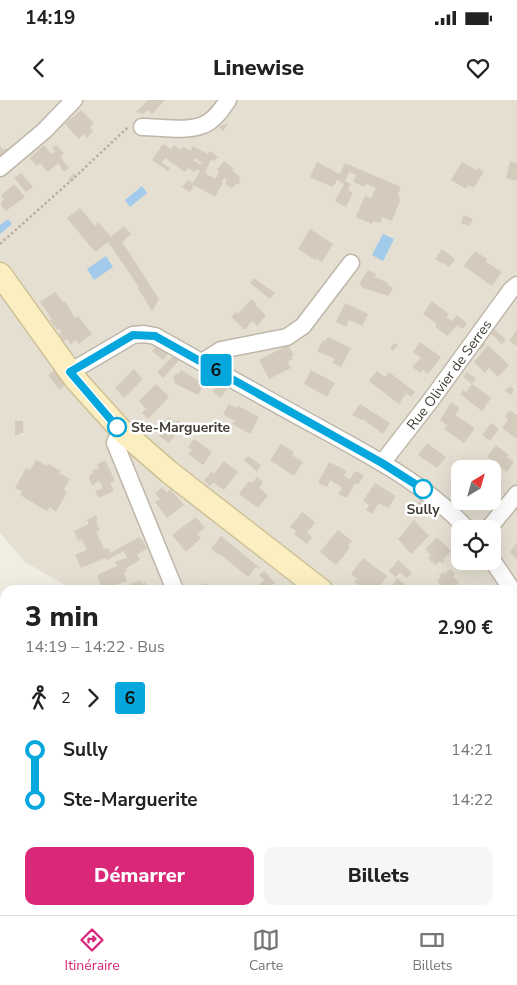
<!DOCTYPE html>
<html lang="fr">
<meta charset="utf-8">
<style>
:root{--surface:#fff;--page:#f6f6f6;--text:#222;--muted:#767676;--line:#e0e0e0;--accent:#db2777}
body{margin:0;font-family:"Nunito Sans",sans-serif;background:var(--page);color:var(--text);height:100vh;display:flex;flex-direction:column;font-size:19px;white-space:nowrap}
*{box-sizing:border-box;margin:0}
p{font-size:16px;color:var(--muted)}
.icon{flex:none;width:28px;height:28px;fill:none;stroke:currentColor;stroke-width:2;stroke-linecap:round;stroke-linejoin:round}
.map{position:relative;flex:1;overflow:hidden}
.panel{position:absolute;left:0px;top:485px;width:518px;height:330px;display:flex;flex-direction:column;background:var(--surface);border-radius:15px 15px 0 0;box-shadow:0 5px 20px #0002}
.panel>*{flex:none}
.badge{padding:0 10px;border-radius:4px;font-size:18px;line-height:32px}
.needle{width:32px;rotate:37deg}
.controls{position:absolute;left:451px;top:360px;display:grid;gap:10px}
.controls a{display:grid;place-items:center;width:50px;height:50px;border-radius:10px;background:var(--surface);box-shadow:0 5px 20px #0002;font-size:25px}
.map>.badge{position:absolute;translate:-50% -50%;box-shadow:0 0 0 2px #fff}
.legs{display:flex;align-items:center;gap:8px;height:55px;padding:0 25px;font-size:16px}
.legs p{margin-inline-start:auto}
.head{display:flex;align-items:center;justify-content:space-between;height:85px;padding:0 25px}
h1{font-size:28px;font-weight:800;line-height:38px}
.cta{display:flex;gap:10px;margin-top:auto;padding:10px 25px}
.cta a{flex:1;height:58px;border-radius:10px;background:var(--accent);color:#fff;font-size:20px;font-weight:800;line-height:58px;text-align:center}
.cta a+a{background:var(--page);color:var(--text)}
ul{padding:0 25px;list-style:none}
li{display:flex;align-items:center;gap:18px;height:50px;font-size:19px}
li i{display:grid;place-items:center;width:8px;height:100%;margin:0 6px;background:currentColor}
li i::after{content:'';width:12px;height:12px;margin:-6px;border:4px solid;border-radius:50%;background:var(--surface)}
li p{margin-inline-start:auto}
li:first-child i{background:linear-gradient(#0000 50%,currentColor 0)}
li:last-child i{background:linear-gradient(currentColor 50%,#0000 0)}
.status{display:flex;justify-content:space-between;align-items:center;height:35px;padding:0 25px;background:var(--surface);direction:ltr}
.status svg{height:14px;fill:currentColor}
header{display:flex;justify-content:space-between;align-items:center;height:65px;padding:0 25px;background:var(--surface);font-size:22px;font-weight:800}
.menu{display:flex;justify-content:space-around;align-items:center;height:70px;border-top:1px solid var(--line);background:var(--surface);font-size:14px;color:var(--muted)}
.menu a{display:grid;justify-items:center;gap:2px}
.menu .on{color:var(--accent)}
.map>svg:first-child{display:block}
.residential{fill:#e4dfd1;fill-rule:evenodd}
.water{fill:#a1caeb}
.building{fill:#d4cbbc;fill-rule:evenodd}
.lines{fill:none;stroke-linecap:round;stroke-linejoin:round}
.minor-casing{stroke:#beb7a9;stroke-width:19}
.secondary-casing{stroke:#cec095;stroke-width:25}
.path{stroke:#bcb098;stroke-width:2.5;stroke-dasharray:2.5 2.5;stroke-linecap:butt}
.minor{stroke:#fff;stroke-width:16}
.secondary{stroke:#fbefc2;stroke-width:22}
.line-1-casing{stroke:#fff;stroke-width:11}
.line-1{stroke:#06a7dc;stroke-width:8}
.stop-1-dot{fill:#fff;stroke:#06a7dc;stroke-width:2.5}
.labels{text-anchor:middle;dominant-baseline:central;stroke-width:5;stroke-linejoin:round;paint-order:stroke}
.street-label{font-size:14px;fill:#413c34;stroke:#fff}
.stop-label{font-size:14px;font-weight:bold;fill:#413c34;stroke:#fff;text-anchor:start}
</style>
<div class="status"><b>14:19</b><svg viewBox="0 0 49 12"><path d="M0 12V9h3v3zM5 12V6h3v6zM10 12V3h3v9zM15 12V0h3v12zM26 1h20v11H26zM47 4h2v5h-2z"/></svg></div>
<header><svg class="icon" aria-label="back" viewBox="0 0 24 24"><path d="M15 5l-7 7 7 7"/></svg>Linewise<svg class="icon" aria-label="heart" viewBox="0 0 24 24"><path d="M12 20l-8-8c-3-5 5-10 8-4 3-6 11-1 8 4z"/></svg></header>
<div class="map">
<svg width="517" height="815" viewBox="0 0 517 815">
<rect width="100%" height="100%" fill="#f0ede3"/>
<path class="residential" d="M0 0H517V815H193L191 810H512V490H74L25 462 0 433ZM460 369H492V401H460ZM460 429H492V461H460Z"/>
<g class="water">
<polygon points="142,86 147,93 130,107 125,100"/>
<polygon points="8,119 12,124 0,134 0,125"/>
<polygon points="383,134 394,139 383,161 372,155"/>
<polygon points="106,156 113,167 94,180 87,169"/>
<polygon points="0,685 5,700 5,810 73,810 75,815 0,815"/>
</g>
<g class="building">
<polygon points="148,0 165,0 152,14 147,10 144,14 136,12"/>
<polygon points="81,10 94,23 90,28 93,31 87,38 83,34 79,39 65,24"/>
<polygon points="228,23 223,31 219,27"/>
<path d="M163 44 171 49 174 45 181 50 183 47 190 51 193 46 208 54 210 51 218 57 214 61 211 60 205 73 215 79 219 72 217 70 224 61 234 69 232 71 240 77 239 79 241 80 238 85 236 83 232 88 225 84 227 81 224 78 221 82 223 83 215 97 194 85 190 92 182 87 188 80 193 83 200 71 197 69 194 72 188 68 185 72 165 58 162 63 170 68 168 71 152 60ZM195 58 202 63 200 65 193 60Z"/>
<polygon points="44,45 51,54 55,51 52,48 56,45 64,53 61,57 57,53 69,68 64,72 58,63 48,72 40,63 37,66 30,58"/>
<polygon points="0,46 4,50 6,48 8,51 0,58"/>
<polygon points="510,61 517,63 517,81 506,78"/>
<polygon points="317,62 340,74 345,63 401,87 398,94 400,100 392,121 382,117 380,123 373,121 372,124 356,117 365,96 371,98 376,88 366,84 365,87 353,82 356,75 352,73 349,72 345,81 351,84 348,90 353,93 346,107 335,101 344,84 337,80 333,87 310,77"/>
<polygon points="462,62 476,70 478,68 484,71 474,88 468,85 466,89 451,80"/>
<polygon points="21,73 33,87 26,92 14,78"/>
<polygon points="74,73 76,76 70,82 68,79"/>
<polygon points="14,84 25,97 6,111 2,107 1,102 4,99 1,96"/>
<polygon points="80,108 95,126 98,122 111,137 124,126 131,134 122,142 159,199 152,211 138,188 139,187 108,142 95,152 67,118"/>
<polygon points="464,115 473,119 469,126 461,123"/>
<polygon points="310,129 333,144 322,162 316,158 315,160 298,149"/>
<polygon points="442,149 455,159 449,167 444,163 443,164 435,159"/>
<polygon points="475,151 487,159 486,162 502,172 492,186 464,166"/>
<polygon points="368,170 376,174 375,177 388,183 388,185 393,188 388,196 361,187 361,185 359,184"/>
<polygon points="254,178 275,193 270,199 250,183"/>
<polygon points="55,192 63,202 65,201 75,218 78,216 92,234 79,244 76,240 71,244 67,239 64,241 59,234 62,232 59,229 57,230 50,220 52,219 40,202"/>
<polygon points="251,199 257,204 255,205 266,215 257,226 252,221 245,230 231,217 236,212 238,214"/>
<polygon points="432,201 449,214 446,217 452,221 457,215 467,224 463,229 457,225 448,236 435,227 437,224 423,214"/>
<polygon points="345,203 368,214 362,226 349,220 346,227 336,222"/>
<polygon points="494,229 506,240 502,244 490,233"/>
<polygon points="517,230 517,246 509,241"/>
<polygon points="328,237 351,248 341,267 332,263 335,259 317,251 323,240 325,241"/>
<polygon points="483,241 486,244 480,250 477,248"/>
<polygon points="420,242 441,257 428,274 423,270 421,273 412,267 421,258 413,252"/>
<polygon points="394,243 398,245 393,251 390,249"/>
<polygon points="157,245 169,253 163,260 152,251"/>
<polygon points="288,245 294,255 291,256 293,259 288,262 291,268 269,279 259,260"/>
<polygon points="488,245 509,265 498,277 489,268 485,273 474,262"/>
<polygon points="174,255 180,259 163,278 157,272"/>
<polygon points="56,268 67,284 59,290 48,275"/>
<polygon points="134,269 143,279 124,298 115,288"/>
<polygon points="181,270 204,284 198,295 174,283 175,280 173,279 176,273 178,275"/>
<polygon points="311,270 335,283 327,297 304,284"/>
<polygon points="377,271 385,277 389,272 415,292 411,297 406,293 399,304 369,281"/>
<polygon points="467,272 476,279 472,284 463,277"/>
<polygon points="216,280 229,287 220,298 213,291 217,286 214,284"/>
<polygon points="156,284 169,297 148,319 142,313 146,309 139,301"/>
<polygon points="472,284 491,298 482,311 460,294 464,290 466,292"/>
<polygon points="511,287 514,289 511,295 505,291 507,288"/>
<polygon points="451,302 460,308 455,315 475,328 464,343 444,329 447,325 440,320"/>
<polygon points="229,304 237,308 238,306 259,317 250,334 232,324 235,321 223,314"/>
<polygon points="360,304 390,323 383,334 363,319 362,320 352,315"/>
<polygon points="510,310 516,315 517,314 517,339 502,328 508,320 505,316"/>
<polygon points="169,317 176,322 178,320 183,325 169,343 158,335 161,327 159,326 163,320 165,321"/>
<polygon points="15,321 23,321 23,333 19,333 19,335 15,335"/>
<polygon points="491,323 499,329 490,341 482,335"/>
<polygon points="194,339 212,352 203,365 188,354 192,350 188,347"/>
<polygon points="427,343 446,357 437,368 418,355"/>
<polygon points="281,344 294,352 292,355 303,362 294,376 270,360"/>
<polygon points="496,345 509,355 507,357 514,362 507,372 487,357"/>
<polygon points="248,356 261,365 257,372 244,360"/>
<polygon points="36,360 47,366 48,364 54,367 61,371 59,373 70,379 64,390 67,392 56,412 50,407 47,411 20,395 22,391 15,388 26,368 30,370"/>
<polygon points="105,360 115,381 110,383 114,391 99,398 95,391 103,388 99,381 92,386 89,378 90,375 93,373 92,371 99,368 97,364"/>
<polygon points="224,361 238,372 224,390 213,382 210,386 204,381 211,372 214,374"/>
<polygon points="329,362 347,371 344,376 350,379 355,371 364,375 358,385 355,383 347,398 338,394 342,387 330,380 327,387 318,383"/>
<polygon points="257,377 263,382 259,388 268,395 258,408 239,394 249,381 252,383"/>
<polygon points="375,383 396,396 388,408 379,403 372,414 366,410 369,405 363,401"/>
<polygon points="162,387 167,393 170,389 184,405 167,418 155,402 160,399 155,394"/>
<polygon points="420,400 431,408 427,413 417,404"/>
<polygon points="471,401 484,401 482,405 479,402 476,405"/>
<polygon points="302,412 315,422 307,433 312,437 307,444 294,434 296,431 290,427"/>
<polygon points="96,415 98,420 96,421 100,430 96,432 104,449 108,448 110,453 139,437 143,441 147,449 137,454 140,460 126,468 127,471 124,472 127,481 103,490 97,475 117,466 115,462 127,458 124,451 107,460 105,458 81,468 75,455 87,450 82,439 78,441 74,431 89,424 87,420"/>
<polygon points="196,417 205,428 197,434 201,438 186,452 172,435"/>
<polygon points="414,420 429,436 411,454 398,439"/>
<polygon points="338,430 352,441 348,446 350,448 336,465 320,452"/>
<polygon points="221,436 238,450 260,468 259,469 256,467 248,477 220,454 219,455 211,449"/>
<polygon points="437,437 451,451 443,459 445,461 442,463 440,461 435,465 428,458 431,455 425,449"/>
<polygon points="517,443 517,459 510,452"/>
<polygon points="363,458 387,476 377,490 369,488 366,490 354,482 357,479 351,474"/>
<polygon points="398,460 412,473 407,478 400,472 396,477 389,471"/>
<polygon points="450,469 455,474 453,476 459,483 452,490 440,490 438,488 440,485 437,481 441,477 439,475 444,472 445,474"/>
<polygon points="264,471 275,483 270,487 268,485 262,490 254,490 264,480 259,475"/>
<polygon points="397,478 412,490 393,490 395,489 392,486"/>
<polygon points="140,480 142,484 145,482 148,488 150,487 152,490 132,490 129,485"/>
<polygon points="207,483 209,490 192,490 192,488"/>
<polygon points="517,544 517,572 514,567 512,569 512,548"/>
<polygon points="512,693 516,696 514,700 517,702 517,724 512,721"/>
<polygon points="230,810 260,810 261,812 252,815 231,815"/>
<polygon points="325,810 351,810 345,812 346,815 327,815"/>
<polygon points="418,810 423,810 426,815 408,815"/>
</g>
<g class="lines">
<defs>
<g id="minor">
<path d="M142 27C160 27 187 32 203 25 214 21 222 9 228 0"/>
<polyline points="0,68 44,31 74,0"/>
<polyline points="202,262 221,250 287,237 303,226 351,163"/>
<path d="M70 272 133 235 144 234 155 236C210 267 265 298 320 328 372 357 426 384 467 429"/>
<polyline points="122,331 118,336 115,343 175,490"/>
<path id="s1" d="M382 363 431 300 511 190 517 185"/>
<polyline points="488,429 517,394"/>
<polyline points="492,460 517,497"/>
<polyline points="452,810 455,815"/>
<polyline points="283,815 284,810"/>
</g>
<g id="secondary">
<polyline points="0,174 76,280 122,331 169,372 321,490"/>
<polyline points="512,637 517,641"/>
</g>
</defs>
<use href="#minor" class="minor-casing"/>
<use href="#secondary" class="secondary-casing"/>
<polyline class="path" points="0,144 74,78 126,29 129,28"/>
<use href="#minor" class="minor"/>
<use href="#secondary" class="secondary"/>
</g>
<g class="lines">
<defs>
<polyline id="line-1" points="117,327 70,272 133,235 155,236 382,363 423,389"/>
</defs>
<use href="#line-1" class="line-1-casing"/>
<use href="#line-1" class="line-1"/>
</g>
<g class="stop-1-dot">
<circle cx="117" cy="327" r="9"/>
<circle cx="423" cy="389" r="9"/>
</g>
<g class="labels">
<g class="street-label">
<text stroke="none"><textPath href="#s1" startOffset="111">Rue Olivier de Serres</textPath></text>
</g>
<g class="stop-label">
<text x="131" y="327">Ste-Marguerite</text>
<text x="423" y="409" text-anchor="middle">Sully</text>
</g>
</g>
</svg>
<div class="controls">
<a><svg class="needle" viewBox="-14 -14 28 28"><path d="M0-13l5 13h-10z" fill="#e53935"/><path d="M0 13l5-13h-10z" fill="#767676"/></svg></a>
<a><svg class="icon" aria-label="locate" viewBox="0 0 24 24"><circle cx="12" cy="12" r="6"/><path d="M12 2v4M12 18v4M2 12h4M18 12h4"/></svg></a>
</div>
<b class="badge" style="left:216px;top:270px;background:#06a7dc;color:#111">6</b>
<section class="panel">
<div class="head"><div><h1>3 min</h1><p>14:19 – 14:22 · Bus</p></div><b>2.90 €</b></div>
<div class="legs"><svg class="icon" aria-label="walk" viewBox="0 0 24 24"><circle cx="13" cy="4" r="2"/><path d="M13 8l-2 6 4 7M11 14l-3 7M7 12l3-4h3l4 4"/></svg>2<svg class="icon" aria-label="forward" viewBox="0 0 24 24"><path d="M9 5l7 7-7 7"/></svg><b class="badge" style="background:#06a7dc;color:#111">6</b></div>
<ul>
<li><i style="color:#06a7dc"></i><b>Sully</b><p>14:21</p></li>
<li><i style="color:#06a7dc"></i><b>Ste-Marguerite</b><p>14:22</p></li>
</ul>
<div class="cta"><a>Démarrer</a><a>Billets</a></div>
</section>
</div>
<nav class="menu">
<a class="on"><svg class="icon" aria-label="directions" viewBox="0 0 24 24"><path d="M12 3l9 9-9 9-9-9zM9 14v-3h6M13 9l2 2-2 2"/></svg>Itinéraire</a>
<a><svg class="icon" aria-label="map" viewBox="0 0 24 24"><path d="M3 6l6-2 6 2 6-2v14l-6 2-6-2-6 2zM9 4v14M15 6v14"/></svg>Carte</a>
<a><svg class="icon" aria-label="tickets" viewBox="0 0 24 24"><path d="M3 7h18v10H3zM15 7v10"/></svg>Billets</a>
</nav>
